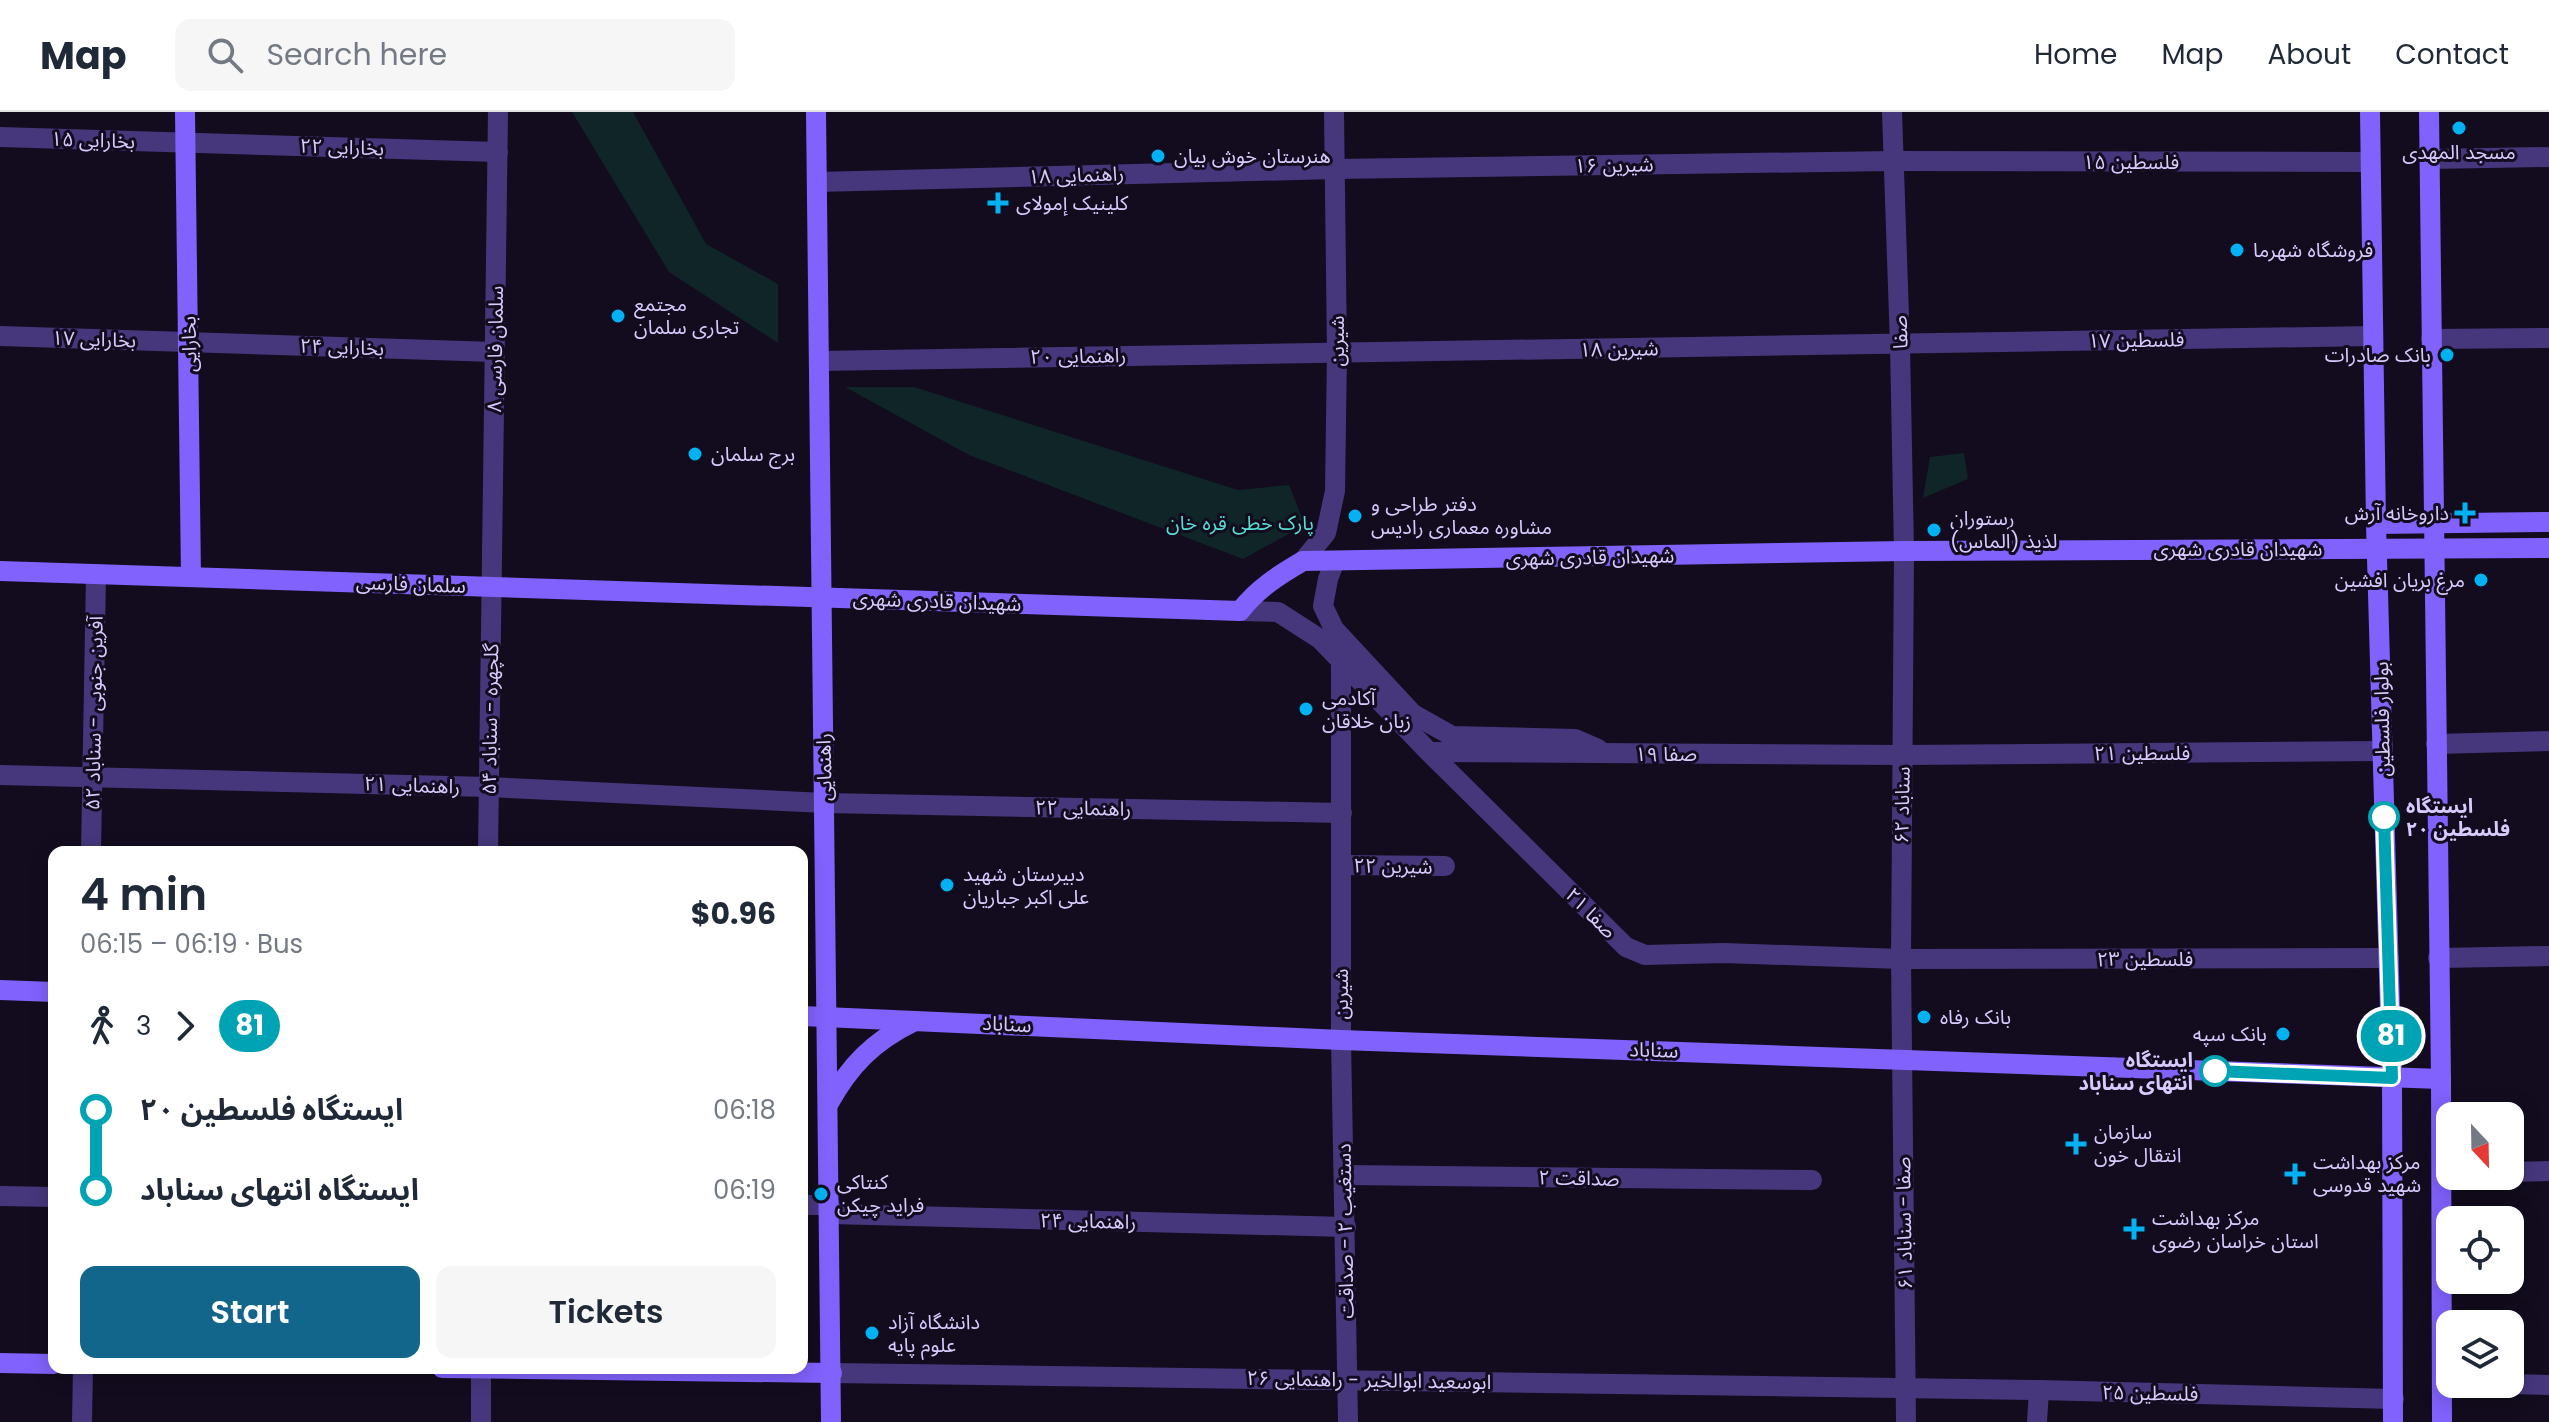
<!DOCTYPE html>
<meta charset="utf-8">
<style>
:root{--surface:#fff;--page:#f6f6f7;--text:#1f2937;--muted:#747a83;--line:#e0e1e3;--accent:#12668b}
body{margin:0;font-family:Poppins,"Noto Sans Arabic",sans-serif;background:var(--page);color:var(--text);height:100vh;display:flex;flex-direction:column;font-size:30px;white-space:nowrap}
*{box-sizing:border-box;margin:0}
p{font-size:26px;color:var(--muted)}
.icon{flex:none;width:44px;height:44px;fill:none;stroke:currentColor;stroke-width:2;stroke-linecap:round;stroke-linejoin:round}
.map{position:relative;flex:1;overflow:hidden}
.panel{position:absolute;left:48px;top:734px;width:760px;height:528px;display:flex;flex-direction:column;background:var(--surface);border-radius:16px;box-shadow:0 4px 20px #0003}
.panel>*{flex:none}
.badge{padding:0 16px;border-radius:26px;font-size:28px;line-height:52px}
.needle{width:52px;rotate:158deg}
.fabs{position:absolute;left:2436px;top:990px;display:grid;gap:16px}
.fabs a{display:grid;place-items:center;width:88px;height:88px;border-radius:16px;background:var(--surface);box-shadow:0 4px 20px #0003;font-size:40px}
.map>.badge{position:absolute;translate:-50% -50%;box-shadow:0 0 0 4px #fff}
.legs{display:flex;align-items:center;gap:12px;height:88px;padding:0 32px;font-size:26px}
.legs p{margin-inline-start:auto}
.headline{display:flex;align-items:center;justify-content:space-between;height:136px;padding:0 32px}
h1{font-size:44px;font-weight:600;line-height:60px}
.button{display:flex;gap:16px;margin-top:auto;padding:16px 32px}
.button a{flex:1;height:92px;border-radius:16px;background:var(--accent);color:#fff;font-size:32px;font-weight:600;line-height:92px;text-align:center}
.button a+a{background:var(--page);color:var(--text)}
ul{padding:0 32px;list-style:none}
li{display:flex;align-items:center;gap:28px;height:80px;font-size:30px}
li i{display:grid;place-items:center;width:12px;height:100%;margin:0 10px;background:currentColor}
li i::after{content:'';width:20px;height:20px;margin:-10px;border:6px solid;border-radius:50%;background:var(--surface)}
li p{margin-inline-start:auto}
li:first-child i{background:linear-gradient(#0000 50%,currentColor 0)}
li:last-child i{background:linear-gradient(currentColor 50%,#0000 0)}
header{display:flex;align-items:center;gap:48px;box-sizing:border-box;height:112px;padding:0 40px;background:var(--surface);border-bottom:2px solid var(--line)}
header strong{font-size:38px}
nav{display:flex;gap:44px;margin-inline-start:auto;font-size:28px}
.search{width:560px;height:72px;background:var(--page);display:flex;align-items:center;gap:20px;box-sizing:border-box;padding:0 28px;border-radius:16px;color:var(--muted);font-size:30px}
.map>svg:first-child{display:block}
.green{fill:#0f2528}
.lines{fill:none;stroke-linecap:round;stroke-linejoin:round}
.street{stroke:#46377d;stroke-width:20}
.secondary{stroke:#8162fd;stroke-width:20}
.line-1-casing{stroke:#fff;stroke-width:18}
.line-1{stroke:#00a3b4;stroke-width:12}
.poi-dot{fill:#02b1f2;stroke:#120c1e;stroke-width:3}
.stop-1-dot{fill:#fff;stroke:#00a3b4;stroke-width:4}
.labels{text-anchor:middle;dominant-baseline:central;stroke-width:6;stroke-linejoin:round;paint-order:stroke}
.street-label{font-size:20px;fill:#d9cafe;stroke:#120c1e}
.poi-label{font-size:20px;fill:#d9cafe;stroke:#120c1e;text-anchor:start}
.park-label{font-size:20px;fill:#57ddd3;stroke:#120c1e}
.stop-label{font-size:20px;font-weight:bold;fill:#d9cafe;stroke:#120c1e;text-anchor:start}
</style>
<header>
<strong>Map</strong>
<div class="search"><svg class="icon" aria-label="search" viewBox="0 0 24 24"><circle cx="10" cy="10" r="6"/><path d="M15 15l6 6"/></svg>Search here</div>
<nav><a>Home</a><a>Map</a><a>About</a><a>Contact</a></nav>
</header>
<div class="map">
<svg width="2549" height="1310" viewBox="0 0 2549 1310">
<rect width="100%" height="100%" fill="#120c1e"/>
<g class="green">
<polygon points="572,0 633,0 706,132 778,172 778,231 669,160"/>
<polygon points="845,275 914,275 1238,378 1289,373 1305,413 1243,447 969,343"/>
<polygon points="1964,341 1968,367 1923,386 1930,345"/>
</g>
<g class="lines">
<g class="street">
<polyline points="1892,0 1900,233 1904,439 1901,847 1906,1310"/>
<polyline points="0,25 498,40"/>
<polyline points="2430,47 2549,45"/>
<polyline points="817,70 1335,57 1892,49 2370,50"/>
<polyline points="0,224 495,240"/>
<polyline points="2431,227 2549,226"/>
<polyline points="819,249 2372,224"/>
<polyline points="1303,449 1326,421 1335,379 1337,240 1334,0"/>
<polyline points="1335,449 1328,467 1323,494 1334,517 1413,602 1452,624 1575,627 1598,637"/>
<polyline points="1240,499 1278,500 1320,527 1429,640 1626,835 1645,843 1724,841 1901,847 2389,846"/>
<polyline points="1341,549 1341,928 1348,1310"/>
<polyline points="2436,632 2549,629"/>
<polyline points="1429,640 1903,643 2382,639"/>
<polyline points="0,663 489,675 825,691 1342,701"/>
<polyline points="91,740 96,462"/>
<polyline points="488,740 498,0"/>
<polyline points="1341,753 1445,754"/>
<polyline points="2438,846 2549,844"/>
<polyline points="2510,1060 2549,1059"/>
<polyline points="1345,1063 1812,1068"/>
<polyline points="0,1084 54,1085"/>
<polyline points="802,1093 830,1093"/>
<polyline points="830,1102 1346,1115"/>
<polyline points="832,1261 2039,1278 2394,1287"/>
<polyline points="2507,1272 2549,1273"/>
<polyline points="82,1310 83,1256"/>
<polyline points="481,1310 481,1256"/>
<polyline points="2037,1310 2039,1278"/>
</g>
<g class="secondary">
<polyline points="185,0 191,465"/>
<polyline points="816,0 831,1310"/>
<polyline points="2370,0 2376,412 2392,966 2393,1310"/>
<polyline points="2429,0 2441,967 2442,1310"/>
<polyline points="2376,412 2549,410"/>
<path d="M0 459 1240 499C1258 476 1279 463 1303 449L1904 439 2549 436"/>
<polyline points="0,878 54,880"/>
<polyline points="802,904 1341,928 2441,967"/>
<path d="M829 991C850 953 874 929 913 910"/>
<polyline points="0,1251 54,1252"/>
<polyline points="442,1256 832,1261"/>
</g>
</g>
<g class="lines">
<defs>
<polyline id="line-1" points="2215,959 2392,966 2384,705"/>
</defs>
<use href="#line-1" class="line-1-casing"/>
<use href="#line-1" class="line-1"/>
</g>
<g class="poi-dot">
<circle cx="2459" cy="16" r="8"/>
<circle cx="1158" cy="44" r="8"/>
<path d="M994 79h8v8h8v8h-8v8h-8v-8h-8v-8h8z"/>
<circle cx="2237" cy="138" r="8"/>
<circle cx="618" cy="204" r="8"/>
<circle cx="2447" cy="243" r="8"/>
<circle cx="695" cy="342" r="8"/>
<path d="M2461 389h8v8h8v8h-8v8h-8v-8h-8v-8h8z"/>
<circle cx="1355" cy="404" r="8"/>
<circle cx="1934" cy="418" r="8"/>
<circle cx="2481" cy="468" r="8"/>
<circle cx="1306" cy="597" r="8"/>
<circle cx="947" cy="773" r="8"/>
<circle cx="1924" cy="905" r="8"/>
<circle cx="2283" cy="922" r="8"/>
<path d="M2072 1020h8v8h8v8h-8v8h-8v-8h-8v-8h8z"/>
<path d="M2291 1050h8v8h8v8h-8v8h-8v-8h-8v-8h8z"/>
<circle cx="821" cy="1082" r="8"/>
<path d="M2130 1105h8v8h8v8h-8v8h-8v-8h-8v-8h8z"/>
<circle cx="872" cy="1221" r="8"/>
</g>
<g class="stop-1-dot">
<circle cx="2384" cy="705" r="14"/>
<circle cx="2215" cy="959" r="14"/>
</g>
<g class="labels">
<g class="street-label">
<text transform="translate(93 28) rotate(2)">بخارایی ۱۵</text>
<text transform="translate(342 35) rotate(2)">بخارایی ۲۲</text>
<text x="2131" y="50">فلسطین ۱۵</text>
<text transform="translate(1614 53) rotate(-1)">شیرین ۱۶</text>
<text transform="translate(1076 63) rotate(-2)">راهنمایی ۱۸</text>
<text transform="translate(1900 220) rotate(-92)">صفا</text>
<text transform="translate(94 227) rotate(2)">بخارایی ۱۷</text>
<text transform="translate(2136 228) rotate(-1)">فلسطین ۱۷</text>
<text transform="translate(1337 229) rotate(-90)">شیرین</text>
<text transform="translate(189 232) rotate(-91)">بخارایی</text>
<text transform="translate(342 235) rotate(2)">بخارایی ۲۴</text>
<text transform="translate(495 237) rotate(-89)">سلمان فارسی ۸</text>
<text transform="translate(1619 237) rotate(-1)">شیرین ۱۸</text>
<text transform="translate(1078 244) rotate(-1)">راهنمایی ۲۰</text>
<text x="2238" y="437">شهیدان قادری شهری</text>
<text transform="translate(1590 445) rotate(-1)">شهیدان قادری شهری</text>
<text transform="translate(411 472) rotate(2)">سلمان فارسی</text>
<text transform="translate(937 489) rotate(2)">شهیدان قادری شهری</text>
<text transform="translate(94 601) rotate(-89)">آفرین جنوبی - سناباد ۵۲</text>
<text transform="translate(490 607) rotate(-89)">گلچهره - سناباد ۵۴</text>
<text transform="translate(2382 607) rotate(-91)">بولوار فلسطین</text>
<text x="2142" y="641">فلسطین ۲۱</text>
<text x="1666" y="642">صفا ۱۹</text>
<text transform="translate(824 655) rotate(-91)">راهنمایی</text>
<text transform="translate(412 673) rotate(2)">راهنمایی ۲۱</text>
<text transform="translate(1902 693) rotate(-89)">سناباد ۶۲</text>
<text transform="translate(1083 696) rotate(1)">راهنمایی ۲۲</text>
<text transform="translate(1393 754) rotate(1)">شیرین ۲۲</text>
<text transform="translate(1591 801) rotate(45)">صفا ۲۱</text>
<text x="2145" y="847">فلسطین ۲۳</text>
<text transform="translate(1341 882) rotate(-90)">شیرین</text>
<text transform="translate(1007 912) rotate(3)">سناباد</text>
<text transform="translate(1654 938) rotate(2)">سناباد</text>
<text transform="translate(1579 1066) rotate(1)">صداقت ۲</text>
<text transform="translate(1088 1109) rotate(1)">راهنمایی ۲۴</text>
<text transform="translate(1904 1111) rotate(-91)">صفا - سناباد ۶۱</text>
<text transform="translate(1345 1119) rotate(-91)">دستغیب ۲ - صداقت</text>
<text transform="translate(1369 1268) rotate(1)">ابوسعید ابوالخیر - راهنمایی ۲۶</text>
<text transform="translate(2150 1281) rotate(1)">فلسطین ۲۵</text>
</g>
<g class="poi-label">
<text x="2459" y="40" text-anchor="middle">مسجد المهدی</text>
<text x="1174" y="44">هنرستان خوش بیان</text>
<text x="1016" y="91">کلینیک إمولای</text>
<text x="2253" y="138">فروشگاه شهرما</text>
<text x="634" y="192">مجتمع<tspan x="634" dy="23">تجاری سلمان</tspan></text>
<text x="2431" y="243" text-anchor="end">بانک صادرات</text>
<text x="711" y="342">برج سلمان</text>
<text x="1371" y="392">دفتر طراحی و<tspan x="1371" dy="23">مشاوره معماری رادیس</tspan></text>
<text x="2449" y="401" text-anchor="end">داروخانه آرش</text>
<text x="1950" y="406">رستوران<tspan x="1950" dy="23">لذیذ (الماس)</tspan></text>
<text x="2465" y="468" text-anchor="end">مرغ بریان افشین</text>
<text x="1322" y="586">آکادمی<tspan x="1322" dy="23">زبان خلاقان</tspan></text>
<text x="963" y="762">دبیرستان شهید<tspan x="963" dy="23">علی اکبر جباریان</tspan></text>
<text x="1940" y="905">بانک رفاه</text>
<text x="2267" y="922" text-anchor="end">بانک سپه</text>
<text x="2094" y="1020">سازمان<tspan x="2094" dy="23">انتقال خون</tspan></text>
<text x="2313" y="1050">مرکز بهداشت<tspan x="2313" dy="23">شهید قدوسی</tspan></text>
<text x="837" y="1070">کنتاکی<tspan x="837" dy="23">فراید چیکن</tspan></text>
<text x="2152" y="1106">مرکز بهداشت<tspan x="2152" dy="23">استان خراسان رضوی</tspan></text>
<text x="888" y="1210">دانشگاه آزاد<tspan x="888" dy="23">علوم پایه</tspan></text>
</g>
<g class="park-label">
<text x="1240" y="411">پارک خطی قره خان</text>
</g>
<g class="stop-label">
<text x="2406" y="694">ایستگاه<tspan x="2406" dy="23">فلسطین ٢۰</tspan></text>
<text x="2193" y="948" text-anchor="end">ايستگاه<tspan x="2193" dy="23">انتهای سناباد</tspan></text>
</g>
</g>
</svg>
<div class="fabs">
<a><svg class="needle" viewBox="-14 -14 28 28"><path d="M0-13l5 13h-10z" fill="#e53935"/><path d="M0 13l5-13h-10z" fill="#747a83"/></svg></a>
<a><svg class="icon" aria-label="locate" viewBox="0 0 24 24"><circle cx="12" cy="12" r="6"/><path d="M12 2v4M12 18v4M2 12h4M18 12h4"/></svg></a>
<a><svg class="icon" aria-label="layers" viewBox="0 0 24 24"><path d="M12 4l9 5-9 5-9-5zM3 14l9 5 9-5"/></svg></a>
</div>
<b class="badge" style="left:2391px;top:924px;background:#00a3b4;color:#fff">81</b>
<section class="panel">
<div class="headline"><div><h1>4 min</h1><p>06:15 – 06:19 · Bus</p></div><b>$0.96</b></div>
<div class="legs"><svg class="icon" aria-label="walk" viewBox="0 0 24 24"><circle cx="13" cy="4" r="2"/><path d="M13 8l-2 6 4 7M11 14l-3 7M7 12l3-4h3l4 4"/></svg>3<svg class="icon" aria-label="forward" viewBox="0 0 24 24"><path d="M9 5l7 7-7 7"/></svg><b class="badge" style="background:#00a3b4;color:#fff">81</b></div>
<ul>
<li><i style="color:#00a3b4"></i><b>ایستگاه فلسطین ٢۰</b><p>06:18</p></li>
<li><i style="color:#00a3b4"></i><b>ايستگاه انتهای سناباد</b><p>06:19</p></li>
</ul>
<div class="button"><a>Start</a><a>Tickets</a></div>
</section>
</div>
